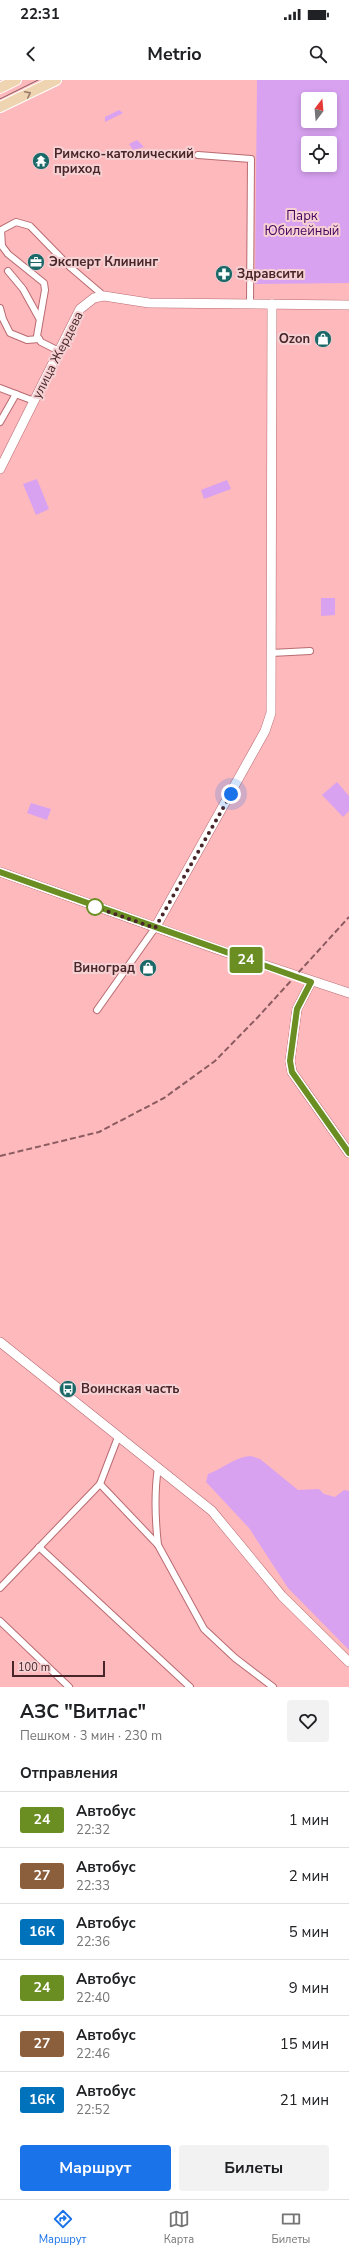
<!DOCTYPE html>
<html lang="ru">
<meta charset="utf-8">
<style>
:root{--surface:#fff;--page:#f2f2f2;--text:#202124;--muted:#757577;--line:#e0e0e0;--accent:#1a73e8}
body{margin:0;font-family:"Nunito Sans",sans-serif;background:var(--page);color:var(--text);height:100vh;display:flex;flex-direction:column;font-size:15px;white-space:nowrap}
*{box-sizing:border-box;margin:0}
p{font-size:13px;color:var(--muted)}
.icon{flex:none;width:22px;height:22px;fill:none;stroke:currentColor;stroke-width:2;stroke-linecap:round;stroke-linejoin:round}
.map{position:relative;height:1607px;overflow:hidden}
.drawer{display:flex;flex-direction:column;background:var(--surface);flex:1}
.drawer>*{flex:none}
.badge{padding:0 8px;border-radius:3px;font-size:14px;line-height:26px}
.needle{width:26px;rotate:16deg}
.tools{position:absolute;left:301px;top:12px;display:grid;gap:8px}
.tools a{display:grid;place-items:center;width:36px;height:36px;border-radius:4px;background:var(--surface);box-shadow:0 2px 6px #0003;font-size:20px}
.scale{position:absolute;left:12px;bottom:10px;width:93px;box-sizing:border-box;padding-left:4px;border:2px solid #472528;border-top:0;font-size:11px;line-height:14px;white-space:nowrap;color:#472528;-webkit-text-stroke:3px #f5d1d3;paint-order:stroke}
.you{position:absolute;width:20px;height:20px;margin:-10px;border:3px solid #fff;border-radius:50%;background:#1a73e8;box-shadow:0 0 0 6px #1a73e833}
.map>.badge{position:absolute;translate:-50% -50%;box-shadow:0 0 0 2px #fff}
h2{padding:0 20px;font-size:15px;line-height:36px}
.round{display:grid;place-items:center;flex:none;width:42px;height:42px;border-radius:4px;background:var(--page)}
.overview{display:flex;align-items:center;justify-content:space-between;height:68px;padding:0 20px}
h1{font-size:19px;font-weight:700;line-height:30px}
.action{display:flex;gap:8px;margin-top:auto;padding:8px 20px}
.action a{flex:1;height:46px;border-radius:4px;background:var(--accent);color:#fff;font-size:16px;font-weight:700;line-height:46px;text-align:center}
.action a+a{background:var(--page);color:var(--text)}
ul{padding:0;list-style:none}
li{display:flex;align-items:center;gap:12px;height:56px;padding:0 20px;border-top:1px solid var(--line)}
li div{flex:1}
li b{display:block;font-size:15px}
li em{font-style:normal}
li .badge{min-width:44px;font-weight:700;text-align:center}
.status{display:flex;justify-content:space-between;align-items:center;height:28px;padding:0 20px;background:var(--surface);direction:ltr}
.status svg{height:11px;fill:currentColor}
header{display:flex;justify-content:space-between;align-items:center;height:52px;padding:0 20px;background:var(--surface);font-size:18px;font-weight:700}
.menu{display:flex;justify-content:space-around;align-items:center;height:56px;border-top:1px solid var(--line);background:var(--surface);font-size:11px;color:var(--muted)}
.menu a{display:grid;justify-items:center;gap:2px}
.menu .current{color:var(--accent)}
.map>svg:first-child{display:block}
.green{fill:#d8a2f1;fill-rule:evenodd}
.lines{fill:none;stroke-linecap:round;stroke-linejoin:round}
.street-casing{stroke:#b96b71;stroke-width:8}
.secondary-casing{stroke:#b96b71;stroke-width:10}
.primary-casing{stroke:#fff;stroke-width:12}
.street{stroke:#fff;stroke-width:6}
.secondary{stroke:#fff;stroke-width:9}
.primary{stroke:#eed4b0;stroke-width:10}
.tram{stroke:#8a5b5f;stroke-width:1}
.rail{stroke:#8a5b5f;stroke-width:2;stroke-dasharray:6 3;stroke-linecap:butt}
.oneway{stroke:#9a7c6c}
.line-casing{stroke:#fff;stroke-width:9}
.line{stroke:#6b8e23;stroke-width:6}
.walk{stroke:#472528;stroke-width:4;stroke-dasharray:0 7.2}
.stop-dot{fill:#fff;stroke:#6b8e23;stroke-width:2}
.labels{text-anchor:middle;dominant-baseline:central;stroke-width:4;stroke-linejoin:round;paint-order:stroke}
.poi-label{font-size:13px;font-weight:bold;fill:#472528;stroke:#f5d1d3;text-anchor:start}
.park-label{font-size:13px;fill:#46005d;stroke:#f5d1d3}
.street-label{font-size:13px;fill:#472528;stroke:#f5d1d3}
</style>
<div class="status"><b>22:31</b><svg viewBox="0 0 49 12"><path d="M0 12V9h3v3zM5 12V6h3v6zM10 12V3h3v9zM15 12V0h3v12zM26 1h20v11H26zM47 4h2v5h-2z"/></svg></div>
<header><svg class="icon" aria-label="back" viewBox="0 0 24 24"><path d="M15 5l-7 7 7 7"/></svg>Metrio<svg class="icon" aria-label="search" viewBox="0 0 24 24"><circle cx="10" cy="10" r="6"/><path d="M15 15l6 6"/></svg></header>
<div class="map">
<svg width="349" height="1607" viewBox="0 0 349 1607">
<rect width="100%" height="100%" fill="#feb9bd"/>
<g class="green">
<path d="M257 0H349V203L255 204ZM308 19H330V41H308ZM308 63H330V85H308Z"/>
<polygon points="119,30 123,33 105,42 105,37"/>
<polygon points="137,60 144,67 133,70 129,64"/>
<polygon points="37,399 49,429 36,435 23,404"/>
<polygon points="227,400 231,409 204,419 201,410"/>
<polygon points="321,518 335,518 335,535 321,536"/>
<polygon points="337,702 349,716 349,731 343,737 322,715"/>
<polygon points="31,723 51,729 47,740 27,733"/>
<path d="M251 1376 260 1379 298 1410 319 1409 324 1414 335 1417 344 1410 349 1411V1570L288 1508 249 1448 206 1402 208 1394C223 1389 234 1377 251 1376Z"/>
</g>
<g class="lines">
<defs>
<g id="street">
<polyline points="198,75 251,79 250,224"/>
<polyline points="8,191 23,209 39,238"/>
<polyline points="0,228 3,239 10,253 27,260 39,259"/>
<polyline points="59,271 41,262 37,256 45,210 44,203 8,174 2,166 1,150 16,142 30,146 70,187 104,216"/>
<polyline points="0,308 34,321"/>
<polyline points="0,342 16,314"/>
<polyline points="271,573 310,571"/>
<polyline points="97,930 155,848"/>
<path d="M158 1387C154 1414 155 1438 158 1465"/>
<polyline points="100,1404 158,1465 204,1549 235,1578 273,1607"/>
<polyline points="39,1467 190,1607"/>
<polyline points="0,1508 100,1404 118,1357"/>
<polyline points="0,1541 69,1607"/>
</g>
<g id="secondary">
<polyline points="0,389 80,229 94,218 104,216 149,223 349,225"/>
<polyline points="0,792 225,872 349,913"/>
<polyline points="155,848 265,651 271,633 272,224"/>
<polyline points="311,902 297,929 290,981 292,992 349,1073"/>
<polyline points="0,1262 212,1431 282,1516 349,1582"/>
</g>
<g id="primary">
<polyline points="0,8 16,0"/>
<polyline points="0,27 56,0"/>
</g>
</defs>
<use href="#street" class="street-casing"/>
<use href="#secondary" class="secondary-casing"/>
<use href="#primary" class="primary-casing"/>
<use href="#street" class="street"/>
<use href="#secondary" class="secondary"/>
<use href="#primary" class="primary"/>
<polyline class="tram" points="0,19 38,0"/>
<polyline class="rail" points="0,1076 99,1052 164,1018 215,981 258,937 349,837"/>
</g>
<defs><path id="oneway-chevron" d="M-2-3.5L2.5 0L-2 3.5" fill="none" stroke-width="1.6" stroke-linecap="round" stroke-linejoin="round"/></defs>
<use class="oneway" href="#oneway-chevron" transform="translate(28 14) rotate(-26)"/>
<g class="lines">
<defs>
<polyline id="line" points="0,792 311,902 297,929 290,981 292,992 349,1073"/>
</defs>
<use href="#line" class="line-casing"/>
<use href="#line" class="line"/>
<polyline class="walk" points="95,827 155,848 231,714"/>
</g>
<defs>
<symbol id="temple-disc" viewBox="-11 -11 22 22"><circle r="9.5" fill="#1a6868" stroke="#f5d1d3"/><path d="M0-6L5-2H3V0L6.5 2.5H4V6H1.5V3h-3V6H-4V2.5H-6.5L-3 0V-2H-5Z" fill="#fff"/></symbol>
<symbol id="office-disc" viewBox="-11 -11 22 22"><circle r="9.5" fill="#1a6868" stroke="#f5d1d3"/><path d="M-6-3h4V-5.5h4V-3h4V5H-6ZM-1-4.5V-3h2v-1.5ZM-6 0V1H6V0Z" fill="#fff"/></symbol>
<symbol id="pharmacy-disc" viewBox="-11 -11 22 22"><circle r="9.5" fill="#1a6868" stroke="#f5d1d3"/><path d="M-2-6h4v4h4v4h-4v4h-4v-4h-4v-4h4Z" fill="#fff"/></symbol>
<symbol id="shop-disc" viewBox="-11 -11 22 22"><circle r="9.5" fill="#1a6868" stroke="#f5d1d3"/><path d="M-5-2.5h2.3a2.7 3.5 0 0 1 5.4 0H5L5.5 6h-11ZM-1.5-2.5h3a1.5 2.3 0 0 0-3 0Z" fill="#fff"/></symbol>
<symbol id="bus-disc" viewBox="-11 -11 22 22"><circle r="9.5" fill="#1a6868" stroke="#f5d1d3"/><path d="M-5-6H5V4H4V6H2V4H-2V6H-4V4H-5ZM-3.5-4V0h7V-4ZM-3.5 1.2v1.5H-2V1.2ZM2 1.2v1.5H3.5V1.2Z" fill="#fff"/></symbol>
</defs>
<g fill-rule="evenodd">
<use href="#temple-disc" x="31" y="71" width="20" height="20"/>
<use href="#office-disc" x="26" y="172" width="20" height="20"/>
<use href="#pharmacy-disc" x="214" y="184" width="20" height="20"/>
<use href="#shop-disc" x="313" y="249" width="20" height="20"/>
<use href="#shop-disc" x="138" y="878" width="20" height="20"/>
<use href="#bus-disc" x="58" y="1299" width="20" height="20"/>
</g>
<circle class="stop-dot" cx="95" cy="827" r="8"/>
<g class="labels">
<g class="poi-label">
<text x="54" y="74">Римско-католический<tspan x="54" dy="15">приход</tspan></text>
<text x="49" y="182">Эксперт Клининг</text>
<text x="237" y="194">Здравсити</text>
<text x="310" y="259" text-anchor="end">Ozon</text>
<text x="135" y="888" text-anchor="end">Виноград</text>
<text x="81" y="1309">Воинская часть</text>
</g>
<g class="park-label">
<text x="302" y="136">Парк<tspan x="302" dy="15">Юбилейный</tspan></text>
</g>
<g class="street-label">
<text transform="translate(58 275) rotate(-63)">улица Жердева</text>
</g>
</g>
</svg>
<div class="tools">
<a><svg class="needle" viewBox="-14 -14 28 28"><path d="M0-13l5 13h-10z" fill="#e53935"/><path d="M0 13l5-13h-10z" fill="#757577"/></svg></a>
<a><svg class="icon" aria-label="locate" viewBox="0 0 24 24"><circle cx="12" cy="12" r="6"/><path d="M12 2v4M12 18v4M2 12h4M18 12h4"/></svg></a>
</div>
<div class="scale">100 m</div>
<div class="you" style="left:231px;top:714px"></div>
<b class="badge" style="left:246px;top:880px;background:#6b8e23;color:#fff">24</b>
</div>
<section class="drawer">
<div class="overview"><div><h1>АЗС &quot;Витлас&quot;</h1><p>Пешком · 3 мин · 230 m</p></div><a class="round"><svg class="icon" aria-label="heart" viewBox="0 0 24 24"><path d="M12 20l-8-8c-3-5 5-10 8-4 3-6 11-1 8 4z"/></svg></a></div>
<h2>Отправления</h2>
<ul>
<li><span class="badge" style="background:#6b8e23;color:#fff">24</span><div><b>Автобус</b><p>22:32</p></div><em>1 мин</em></li>
<li><span class="badge" style="background:#8b5e3c;color:#fff">27</span><div><b>Автобус</b><p>22:33</p></div><em>2 мин</em></li>
<li><span class="badge" style="background:#0072bc;color:#fff">16К</span><div><b>Автобус</b><p>22:36</p></div><em>5 мин</em></li>
<li><span class="badge" style="background:#6b8e23;color:#fff">24</span><div><b>Автобус</b><p>22:40</p></div><em>9 мин</em></li>
<li><span class="badge" style="background:#8b5e3c;color:#fff">27</span><div><b>Автобус</b><p>22:46</p></div><em>15 мин</em></li>
<li><span class="badge" style="background:#0072bc;color:#fff">16К</span><div><b>Автобус</b><p>22:52</p></div><em>21 мин</em></li>
</ul>
<div class="action"><a>Маршрут</a><a>Билеты</a></div>
</section>
<nav class="menu">
<a class="current"><svg class="icon" aria-label="directions" viewBox="0 0 24 24"><path d="M12 3l9 9-9 9-9-9zM9 14v-3h6M13 9l2 2-2 2"/></svg>Маршрут</a>
<a><svg class="icon" aria-label="map" viewBox="0 0 24 24"><path d="M3 6l6-2 6 2 6-2v14l-6 2-6-2-6 2zM9 4v14M15 6v14"/></svg>Карта</a>
<a><svg class="icon" aria-label="tickets" viewBox="0 0 24 24"><path d="M3 7h18v10H3zM15 7v10"/></svg>Билеты</a>
</nav>
